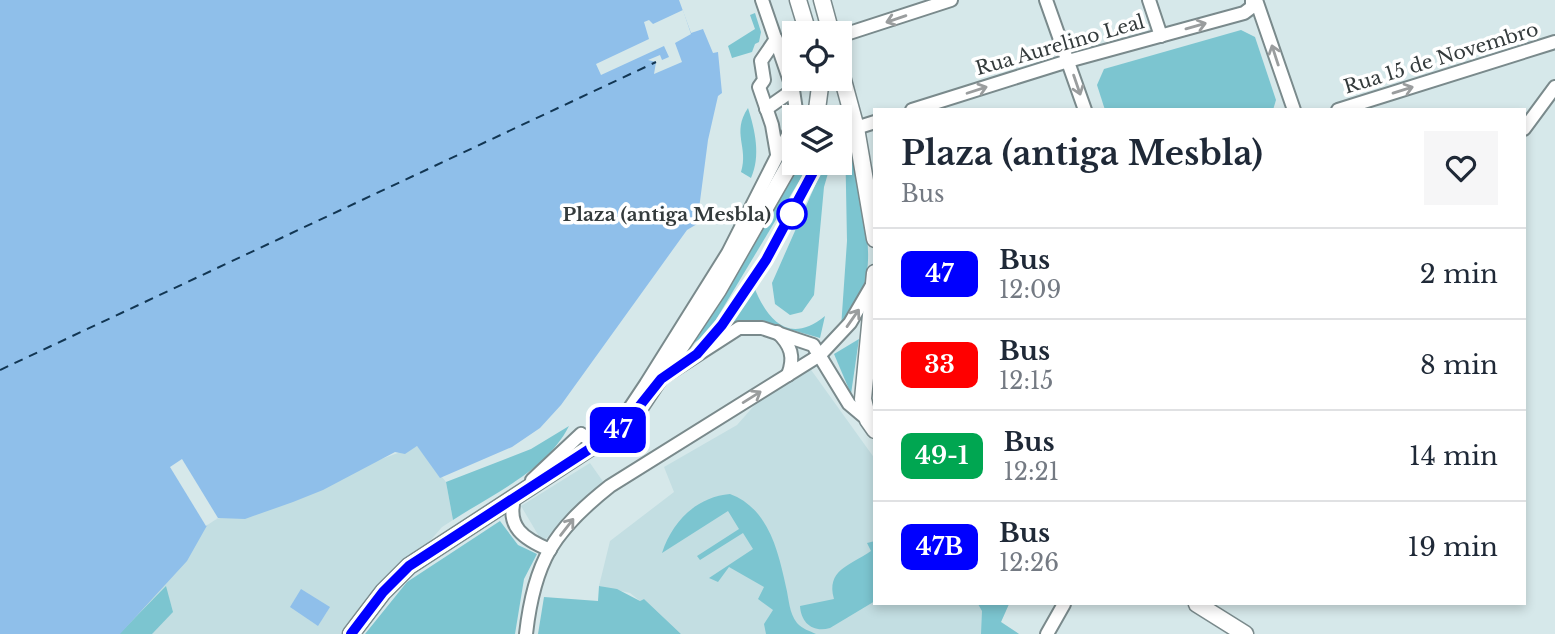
<!DOCTYPE html>
<style>
:root{--surface:#fff;--page:#f6f6f7;--text:#1f2937;--muted:#747a83;--line:#e0e1e3}
body{margin:0;font-family:"Libre Baskerville",serif;background:var(--page);color:var(--text);height:100vh;display:flex;flex-direction:column;font-size:26px;white-space:nowrap}
*{box-sizing:border-box;margin:0}
p{font-size:23px;color:var(--muted)}
.icon{flex:none;width:38px;height:38px;fill:none;stroke:currentColor;stroke-width:2;stroke-linecap:round;stroke-linejoin:round}
.map{position:relative;flex:1;overflow:hidden}
.sheet{position:absolute;left:873px;top:108px;width:653px;height:497px;display:flex;flex-direction:column;background:var(--surface);border-radius:0px;box-shadow:0 4px 10px #0003}
.sheet>*{flex:none}
.badge{padding:0 14px;border-radius:10px;font-size:24px;line-height:46px}
.tools{position:absolute;left:782px;top:21px;display:grid;gap:14px}
.tools a{display:grid;place-items:center;width:70px;height:70px;border-radius:0px;background:var(--surface);box-shadow:0 4px 10px #0003;font-size:35px}
.map>.badge{position:absolute;translate:-50% -50%;box-shadow:0 0 0 4px #fff}
.round{display:grid;place-items:center;flex:none;width:74px;height:74px;border-radius:0px;background:var(--page)}
.headline{display:flex;align-items:center;justify-content:space-between;height:119px;padding:0 28px}
h1{font-size:33px;font-weight:700;line-height:52px}
ul{padding:0;list-style:none}
li{display:flex;align-items:center;gap:21px;height:91px;padding:0 28px;border-top:2px solid var(--line)}
li div{flex:1}
li b{display:block;font-size:26px}
li em{font-style:normal}
li .badge{min-width:77px;font-weight:700;text-align:center}
.map>svg:first-child{display:block}
.built{fill:#c3dee2}
.green{fill:#7cc5d0}
.water{fill:#8fbfea}
.pier{fill:#d6e8ea}
.lines{fill:none;stroke-linecap:round;stroke-linejoin:round}
.ferry{stroke:#123653;stroke-width:2;stroke-dasharray:9 7;stroke-linecap:butt}
.minor-casing{stroke:#7a8a8c;stroke-width:16}
.major-casing{stroke:#7a8a8c;stroke-width:19}
.minor{stroke:#fff;stroke-width:12}
.major{stroke:#fff;stroke-width:16}
.oneway{stroke:#9a9d9e}
.line-casing{stroke:#fff;stroke-width:16}
.line{stroke:#00f;stroke-width:10}
.stop-dot{fill:#fff;stroke:#00f;stroke-width:3.5}
.labels{text-anchor:middle;dominant-baseline:central;stroke-width:7;stroke-linejoin:round;paint-order:stroke}
.street-label{font-size:19px;fill:#343b3c;stroke:#fff}
.stop-label{font-size:19px;font-weight:bold;fill:#343b3c;stroke:#fff;text-anchor:end}
</style>
<div class="map">
<svg width="1555" height="634" viewBox="0 0 1555 634">
<rect width="100%" height="100%" fill="#d6e8ea"/>
<g class="built">
<polygon points="809,367 875,459 875,604 1009,604 1001,622 1019,634 681,634 644,599 640,601 630,593 599,586 610,541 674,492 664,467 737,425 760,399"/>
<polygon points="417,446 446,482 453,520 442,527 350,634 106,634 209,522"/>
<polygon points="590,463 604,483 570,511 545,540 540,538 521,506"/>
</g>
<g class="green">
<polygon points="755,13 761,32 759,42 755,44 752,52 732,58 728,46 755,29 750,15"/>
<polygon points="1241,30 1255,37 1276,100 1273,110 1105,110 1097,85 1104,69"/>
<path d="M748 108C755 130 761 156 751 178L741 172C749 147 731 133 748 108Z"/>
<path d="M845 136H848C856 177 879 252 862 291 857 304 848 316 841 328L847 241Z"/>
<polygon points="801,163 810,163 708,333 691,345"/>
<polygon points="825,163 831,163 824,187 814,295 802,312 790,315 775,304 772,283"/>
<path d="M754 287C767 319 788 346 825 316L820 338 764 322 745 321 728 327Z"/>
<polygon points="859,339 851,394 834,354"/>
<path d="M569 426C546 471 494 493 453 520L446 482 531 449Z"/>
<path d="M730 494C768 508 778 550 786 587 789 599 789 613 797 623 802 629 810 631 816 634H766L764 624 773 610 758 599 764 587 729 567 718 582 709 578 753 549 743 533 700 560 697 556 739 529 728 511 662 553C672 522 696 497 730 494Z"/>
<polygon points="500,521 518,545 537,554 524,579 515,634 365,634 407,582"/>
<path d="M875 541V601L830 628C813 633 801 623 800 606L834 599C826 570 849 566 871 551L867 543Z"/>
<polygon points="166,586 173,612 152,634 119,634"/>
<polygon points="599,586 617,589 640,601 644,599 681,634 538,634 544,597 598,601"/>
<polygon points="978,604 1009,604 1001,622 1019,634 981,634 982,611"/>
</g>
<g class="water">
<polygon points="0,0 679,0 691,33 703,29 713,53 718,52 722,93 718,96 708,140 697,224 687,230 561,405 540,428 512,447 440,478 417,446 405,454 395,452 323,490 293,502 245,519 218,518 209,522 187,561 120,634 0,634"/>
<polygon points="301,589 330,607 318,626 290,607"/>
</g>
<g class="pier">
<polygon points="683,10 691,34 675,43 682,62 654,74 656,62 648,60 660,55 662,60 669,57 664,46 601,75 596,64 649,39 644,22 649,20 653,24"/>
<polygon points="182,459 218,518 206,526 170,467"/>
</g>
<g class="lines">
<polyline class="ferry" points="0,370 656,62"/>
<defs>
<g id="minor">
<polyline points="762,0 793,90 766,109"/>
<polyline points="1046,0 1085,110"/>
<polyline points="1149,0 1161,36"/>
<polyline points="1256,0 1294,110"/>
<polyline points="840,36 951,0"/>
<polyline points="776,39 761,61 764,80 759,87 772,125 777,154"/>
<polyline points="793,90 797,117"/>
<polyline points="912,110 1068,61 1244,13 1252,7 1252,0"/>
<polyline points="1338,110 1555,42"/>
<polyline points="856,128 875,122"/>
<polyline points="1524,129 1555,87"/>
<path d="M777 332C791 345 795 357 788 375"/>
<polyline points="663,377 739,328 762,328 813,345 849,404 868,420"/>
<polyline points="532,480 581,434 588,439 628,411 646,384 728,253 794,123"/>
<path d="M515 496C505 527 524 539 550 550"/>
<path d="M526 634C534 562 553 531 610 486L820 355 850 323 871 287"/>
<polyline points="1047,634 1064,604"/>
</g>
<g id="major">
<polyline points="798,0 808,33"/>
<polyline points="822,0 831,33"/>
<polyline points="840,69 856,128 875,239"/>
<polyline points="816,117 821,79"/>
<polyline points="875,273 863,399 868,420 875,430"/>
<polyline points="1197,604 1245,634"/>
<polyline points="351,634 383,592 409,566 622,427 635,415 718,290 794,157"/>
</g>
</defs>
<use href="#minor" class="minor-casing"/>
<use href="#major" class="major-casing"/>
<use href="#minor" class="minor"/>
<use href="#major" class="major"/>
</g>
<defs><path id="oneway-shaft" d="M-6 0H5M1.5-3L5.5 0L1.5 3" fill="none" stroke-width="1.6" stroke-linecap="round" stroke-linejoin="round" transform="scale(1.75)"/></defs>
<g class="oneway">
<use href="#oneway-shaft" transform="translate(896 19) rotate(161)"/>
<use href="#oneway-shaft" transform="translate(1196 26) rotate(-16)"/>
<use href="#oneway-shaft" transform="translate(1275 55) rotate(-108)"/>
<use href="#oneway-shaft" transform="translate(1077 85) rotate(71)"/>
<use href="#oneway-shaft" transform="translate(977 90) rotate(-18)"/>
<use href="#oneway-shaft" transform="translate(1403 90) rotate(-17)"/>
<use href="#oneway-shaft" transform="translate(853 318) rotate(-55)"/>
<use href="#oneway-shaft" transform="translate(752 397) rotate(-32)"/>
<use href="#oneway-shaft" transform="translate(567 527) rotate(-52)"/>
</g>
<g class="lines">
<defs>
<polyline id="line" points="351,634 383,592 409,566 622,428 661,379 697,354 722,325 766,260 818,163"/>
</defs>
<use href="#line" class="line-casing"/>
<use href="#line" class="line"/>
</g>
<circle class="stop-dot" cx="792" cy="214" r="14"/>
<g class="labels">
<g class="street-label">
<text transform="translate(1060 45) rotate(-16)">Rua Aurelino Leal</text>
<text transform="translate(1441 58) rotate(-17)">Rua 15 de Novembro</text>
</g>
<g class="stop-label">
<text x="771" y="214">Plaza (antiga Mesbla)</text>
</g>
</g>
</svg>
<div class="tools">
<a><svg class="icon" aria-label="locate" viewBox="0 0 24 24"><circle cx="12" cy="12" r="6"/><path d="M12 2v4M12 18v4M2 12h4M18 12h4"/></svg></a>
<a><svg class="icon" aria-label="layers" viewBox="0 0 24 24"><path d="M12 4l9 5-9 5-9-5zM3 14l9 5 9-5"/></svg></a>
</div>
<b class="badge" style="left:618px;top:430px;background:#00f;color:#fff">47</b>
<section class="sheet">
<div class="headline"><div><h1>Plaza (antiga Mesbla)</h1><p>Bus</p></div><a class="round"><svg class="icon" aria-label="heart" viewBox="0 0 24 24"><path d="M12 20l-8-8c-3-5 5-10 8-4 3-6 11-1 8 4z"/></svg></a></div>
<ul>
<li><span class="badge" style="background:#00f;color:#fff">47</span><div><b>Bus</b><p>12:09</p></div><em>2 min</em></li>
<li><span class="badge" style="background:#f00;color:#fff">33</span><div><b>Bus</b><p>12:15</p></div><em>8 min</em></li>
<li><span class="badge" style="background:#00a651;color:#fff">49-1</span><div><b>Bus</b><p>12:21</p></div><em>14 min</em></li>
<li><span class="badge" style="background:#00f;color:#fff">47B</span><div><b>Bus</b><p>12:26</p></div><em>19 min</em></li>
</ul>
</section>
</div>
